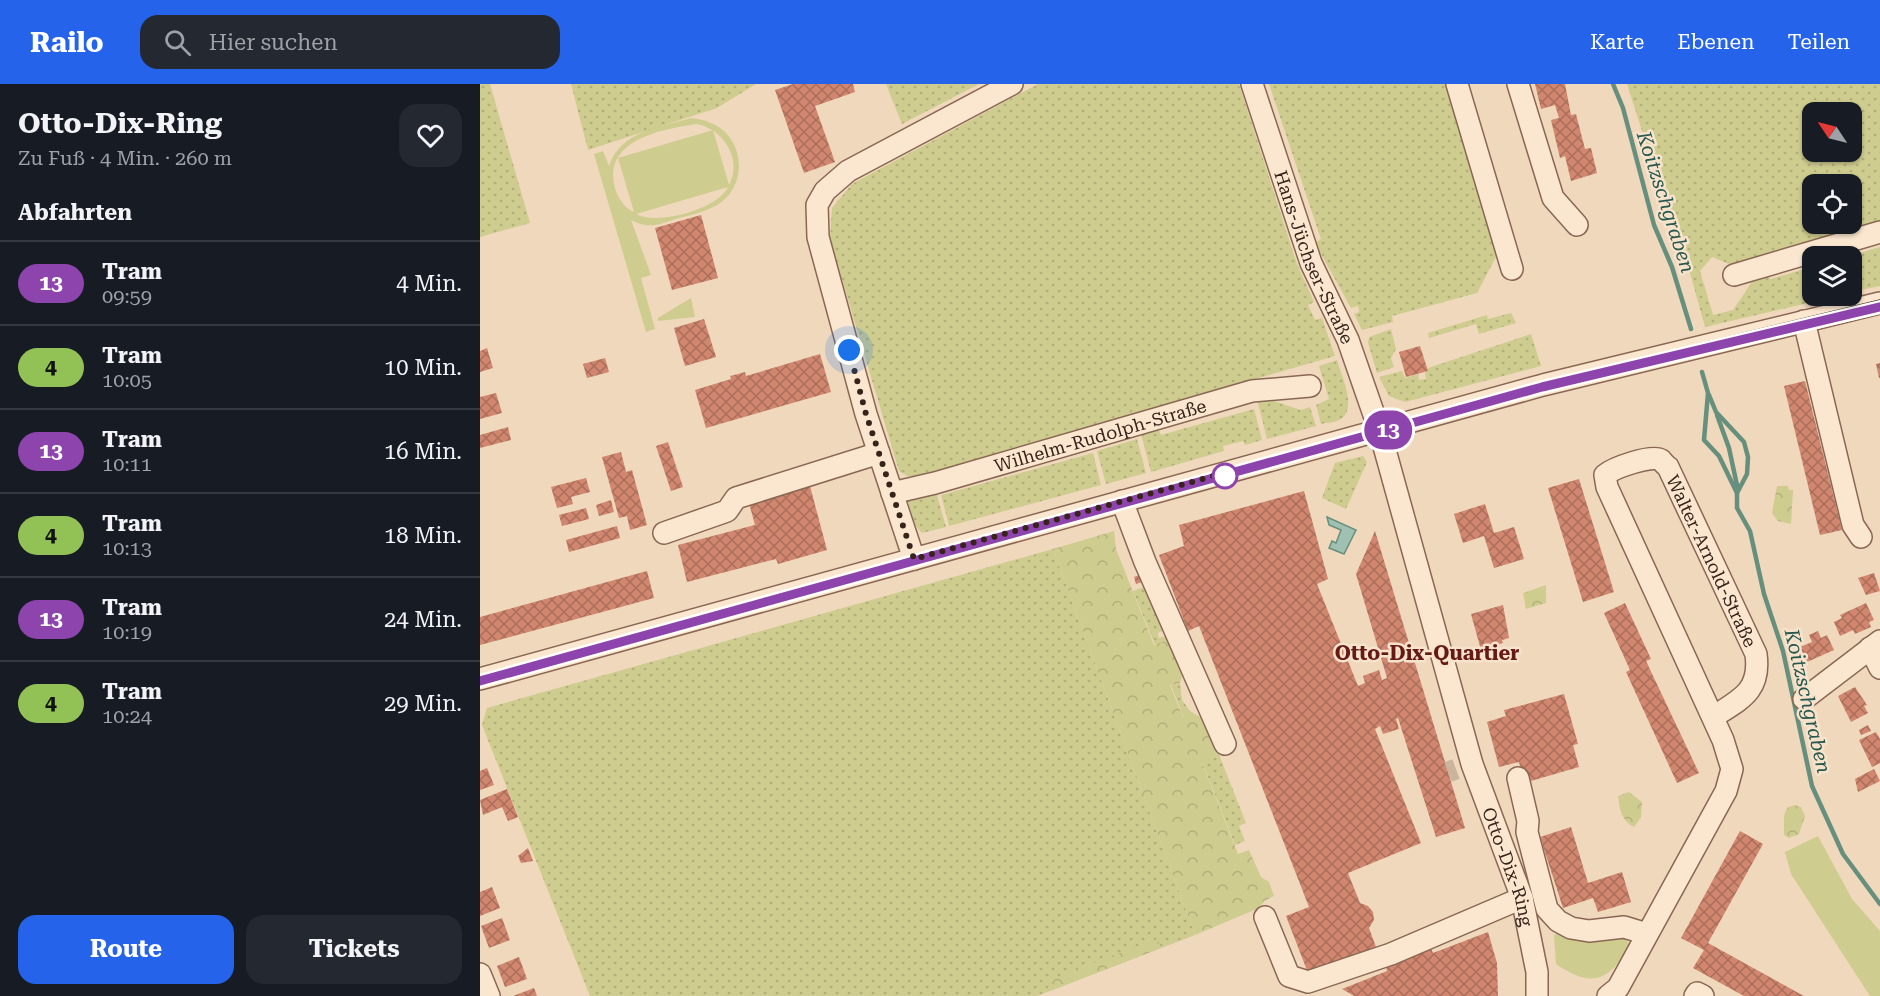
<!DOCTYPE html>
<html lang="de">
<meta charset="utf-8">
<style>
:root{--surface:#171b24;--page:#242831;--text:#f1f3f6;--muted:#9ea1a6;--line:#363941;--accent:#2563eb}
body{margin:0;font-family:"Roboto Serif",serif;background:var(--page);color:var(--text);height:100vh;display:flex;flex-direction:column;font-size:22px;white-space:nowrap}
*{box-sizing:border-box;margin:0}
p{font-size:20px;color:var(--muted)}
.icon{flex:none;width:33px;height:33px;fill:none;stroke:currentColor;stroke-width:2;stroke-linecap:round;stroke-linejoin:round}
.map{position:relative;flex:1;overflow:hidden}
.sheet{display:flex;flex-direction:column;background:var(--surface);width:480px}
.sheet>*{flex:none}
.badge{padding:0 12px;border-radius:20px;font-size:21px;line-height:39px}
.needle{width:39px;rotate:305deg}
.buttons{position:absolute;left:1322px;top:18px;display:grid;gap:12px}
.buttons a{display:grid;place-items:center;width:60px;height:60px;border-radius:12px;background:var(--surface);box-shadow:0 2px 4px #0004;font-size:30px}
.you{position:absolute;width:30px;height:30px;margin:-15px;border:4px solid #fff;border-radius:50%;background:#1a73e8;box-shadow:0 0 0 9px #1a73e833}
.map>.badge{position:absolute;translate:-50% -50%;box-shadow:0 0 0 3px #fff}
h2{padding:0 18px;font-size:22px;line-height:54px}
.round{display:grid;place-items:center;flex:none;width:63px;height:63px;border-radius:18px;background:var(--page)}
.headline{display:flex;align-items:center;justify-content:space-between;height:102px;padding:0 18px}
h1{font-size:28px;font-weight:700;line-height:45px}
.cta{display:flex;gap:12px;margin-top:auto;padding:12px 18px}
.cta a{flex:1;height:69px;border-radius:18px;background:var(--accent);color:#fff;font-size:24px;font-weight:700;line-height:69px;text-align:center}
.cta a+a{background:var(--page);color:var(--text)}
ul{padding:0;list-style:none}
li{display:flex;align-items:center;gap:18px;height:84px;padding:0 18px;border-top:2px solid var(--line)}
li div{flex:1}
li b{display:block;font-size:22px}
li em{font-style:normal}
li .badge{min-width:66px;font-weight:700;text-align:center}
header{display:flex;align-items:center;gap:36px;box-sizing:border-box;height:84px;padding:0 30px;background:var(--accent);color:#fff}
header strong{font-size:28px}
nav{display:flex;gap:33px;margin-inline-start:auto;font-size:21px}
.search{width:420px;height:54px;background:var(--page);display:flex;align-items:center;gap:15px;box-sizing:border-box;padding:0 21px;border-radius:18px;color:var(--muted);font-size:22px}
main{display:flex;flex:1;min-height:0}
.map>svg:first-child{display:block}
.grass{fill:url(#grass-dots);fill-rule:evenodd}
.forest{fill:url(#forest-crowns)}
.garden{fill:#cfcc8f;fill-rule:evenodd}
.water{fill:#a0c1b2;stroke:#678f7e;stroke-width:1.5}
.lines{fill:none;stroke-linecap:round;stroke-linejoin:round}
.stream{stroke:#678f7e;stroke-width:4.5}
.building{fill:url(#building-cross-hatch)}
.minor-tunnel{stroke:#cbb49c;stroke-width:21;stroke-dasharray:21 10;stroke-linecap:butt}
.minor-casing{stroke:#896754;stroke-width:24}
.minor{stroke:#fbe7cf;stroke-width:21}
.tram{stroke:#37231a;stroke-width:1.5}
.line-casing{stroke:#fff;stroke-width:14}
.line{stroke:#8e44ad;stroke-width:9}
.walk{stroke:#37231a;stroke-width:6;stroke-dasharray:0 10.8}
.stop-dot{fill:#fff;stroke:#8e44ad;stroke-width:3}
.labels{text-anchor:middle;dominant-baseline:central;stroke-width:5;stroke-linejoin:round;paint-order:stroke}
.street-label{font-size:18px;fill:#37231a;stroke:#f7e3cc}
.water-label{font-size:20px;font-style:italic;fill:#28584d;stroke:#f7e3cc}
.neighbourhood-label{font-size:20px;font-weight:bold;fill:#661a17;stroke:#f7e3cc}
</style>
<header>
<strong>Railo</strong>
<div class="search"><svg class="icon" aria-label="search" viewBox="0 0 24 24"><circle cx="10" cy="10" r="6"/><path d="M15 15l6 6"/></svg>Hier suchen</div>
<nav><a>Karte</a><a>Ebenen</a><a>Teilen</a></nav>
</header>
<main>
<section class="sheet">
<div class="headline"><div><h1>Otto-Dix-Ring</h1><p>Zu Fuß · 4 Min. · 260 m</p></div><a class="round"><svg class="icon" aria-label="heart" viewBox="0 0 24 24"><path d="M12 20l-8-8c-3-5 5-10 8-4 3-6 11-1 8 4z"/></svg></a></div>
<h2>Abfahrten</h2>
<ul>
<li><span class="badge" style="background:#8e44ad;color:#fff">13</span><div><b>Tram</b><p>09:59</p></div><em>4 Min.</em></li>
<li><span class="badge" style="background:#92c255;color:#111">4</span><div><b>Tram</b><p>10:05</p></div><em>10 Min.</em></li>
<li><span class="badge" style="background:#8e44ad;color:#fff">13</span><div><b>Tram</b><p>10:11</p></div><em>16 Min.</em></li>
<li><span class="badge" style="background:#92c255;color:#111">4</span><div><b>Tram</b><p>10:13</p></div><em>18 Min.</em></li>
<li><span class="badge" style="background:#8e44ad;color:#fff">13</span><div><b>Tram</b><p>10:19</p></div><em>24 Min.</em></li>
<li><span class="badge" style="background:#92c255;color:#111">4</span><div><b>Tram</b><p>10:24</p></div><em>29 Min.</em></li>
</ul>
<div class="cta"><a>Route</a><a>Tickets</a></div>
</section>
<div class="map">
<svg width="1400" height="912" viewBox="0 0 1400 912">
<defs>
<pattern id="grass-dots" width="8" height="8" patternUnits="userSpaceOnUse" patternTransform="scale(1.5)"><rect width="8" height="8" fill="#cfcc8f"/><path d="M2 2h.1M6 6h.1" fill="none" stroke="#b2af7b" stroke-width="1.8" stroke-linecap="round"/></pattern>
<pattern id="forest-crowns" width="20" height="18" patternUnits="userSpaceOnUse" patternTransform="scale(1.5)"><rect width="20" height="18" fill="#cfcc8f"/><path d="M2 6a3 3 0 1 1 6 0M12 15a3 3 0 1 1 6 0" fill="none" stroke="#b2af7b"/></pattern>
<pattern id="building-cross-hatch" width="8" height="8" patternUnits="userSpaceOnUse" patternTransform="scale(1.5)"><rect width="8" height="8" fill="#d1876f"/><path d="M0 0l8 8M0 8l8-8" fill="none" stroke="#aa6e5a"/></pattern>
</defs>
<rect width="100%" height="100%" fill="#f0d8bc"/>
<g class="grass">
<polygon points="0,0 10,0 50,139 0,153"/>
<polygon points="91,0 276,0 237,24 108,66"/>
<polygon points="406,0 499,0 422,40"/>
<polygon points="558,0 759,0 817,180 834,218 828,221 835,236 842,234 855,272 441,392 427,392 419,387 350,155 352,124 372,100"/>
<polygon points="789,0 968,0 1017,171 997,209 912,232 913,238 882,246 874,230 879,228 878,222 871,224 835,159 841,155"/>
<path d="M1147 0H1400V137L1262 178 1249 180 1232 173 1220 187 1233 231 1253 226 1276 192 1287 185 1290 195 1332 183V212H1358L1225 243 1207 178 1199 176 1196 153ZM1332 28H1371V68H1332ZM1332 100H1371V140H1332Z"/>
<polygon points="1400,163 1400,202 1371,208 1371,172 1369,172"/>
<polygon points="1031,229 1036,239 999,250 996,240 949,254 948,249 1007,231 1008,235"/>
<polygon points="911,245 916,265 911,274 914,283 897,289 888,259 889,253"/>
<polygon points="1051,250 1061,282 925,318 909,312 899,293 922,287 925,294 938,290 939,296 946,295 945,288 948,287 948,284"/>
<path d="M857 276C861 291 879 327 859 336 854 339 847 338 841 340L836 321 849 315 839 282Z"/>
<polygon points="776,311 821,326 830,323 836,342 787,355"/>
<polygon points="774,325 782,356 765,361 763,357 743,362 744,367 671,388 660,346 677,341 681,351"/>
<polygon points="657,355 666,389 626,400 617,367"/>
<polygon points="613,369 621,401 469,442 461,411"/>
<polygon points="883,372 887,378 866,425 842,414 855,379"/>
<polygon points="455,404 466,443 442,449 435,441 427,414"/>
<polygon points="573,465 715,851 557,912 110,912 2,641 7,624"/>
<polygon points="664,503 684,546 678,549 679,554 686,552 688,556 675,561 653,507"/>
<polygon points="700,599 702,616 710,627 704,634 691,601"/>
<polygon points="722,634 725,635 766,739 759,742 765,757 755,761 722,678 737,673"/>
</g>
<g class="forest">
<polygon points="1297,402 1308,402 1309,406 1313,406 1311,440 1298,437 1292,429"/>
<polygon points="634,447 636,465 674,561 688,556 702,592 700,599 690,601 703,633 710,627 722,634 737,673 722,679 758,770 769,766 781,793 789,798 794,812 784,817 779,824 715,851 573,465"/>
<polygon points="1066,501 1066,519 1046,525 1043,509"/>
<path d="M1149 708 1162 718 1161 733 1154 743C1141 736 1140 726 1138 712Z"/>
<polygon points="1314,721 1321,723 1325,732 1319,750 1309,754 1304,751 1304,732 1307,724"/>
<polygon points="677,855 681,864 570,907 566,897"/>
</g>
<g class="garden">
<path d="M211 34C218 35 226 36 233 40 262 53 267 93 246 114 234 126 215 130 199 134 179 140 171 146 151 136L171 191 161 194 175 245 166 248 114 70 123 67 129 82C141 47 178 44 211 34ZM217 40C243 45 263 75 249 101L233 46 138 74 154 128C144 124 138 114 135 104 122 56 182 45 217 40ZM248 103C238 125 177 142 156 130Z"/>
<polygon points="211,214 215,233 178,237 178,234"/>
<polygon points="1338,752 1372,815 1400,847 1400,912 1390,912 1311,790 1305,768"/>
<path d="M1082 847 1138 849 1150 860C1130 897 1112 905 1076 880L1074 851Z"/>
</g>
<polygon class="water" points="847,433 876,446 864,470 849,464 852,457 856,459 861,446 849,441"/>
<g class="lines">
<g class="stream">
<polyline points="1133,0 1143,24 1174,141 1192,183 1211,245"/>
<polyline points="1222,288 1228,309 1224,356 1239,372 1257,409 1257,424 1270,447 1284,510 1303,567 1332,702 1363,770 1400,820"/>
<polyline points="1229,311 1236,328 1264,358 1268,373 1267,390 1257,409"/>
<polyline points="1237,331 1249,364 1258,406"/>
</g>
</g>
<g class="building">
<polygon points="313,0 373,0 375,8 335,22 355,78 324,89 295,6"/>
<polygon points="1055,0 1085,0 1091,31 1096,30 1105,65 1111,64 1117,89 1091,97 1085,72 1080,74 1071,36 1079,34 1075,21 1061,25"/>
<polygon points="221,131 238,194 192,206 175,144"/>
<polygon points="224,235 236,273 205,282 194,244"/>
<polygon points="940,262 948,287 926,293 919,268"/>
<polygon points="7,264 13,284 0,288 0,267"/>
<polygon points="340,270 351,308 226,344 215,306 251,295 250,292 258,290 265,288 266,292"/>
<polygon points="125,274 129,288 107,294 103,280"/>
<polygon points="1400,279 1400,294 1399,294 1396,280"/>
<polygon points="1325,297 1362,446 1340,451 1304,302"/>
<polygon points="16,309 22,329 0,335 0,313"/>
<polygon points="28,343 31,356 0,364 0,351"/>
<polygon points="188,358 203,403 191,407 176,362"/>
<polygon points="141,368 146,388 152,386 167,441 150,446 147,432 139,434 122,373"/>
<polygon points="106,394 110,408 91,413 93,420 77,424 71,403"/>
<polygon points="1099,395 1134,508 1103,518 1068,404"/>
<polygon points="330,402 347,466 298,480 296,475 207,498 198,461 275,441 269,419"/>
<polygon points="824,407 848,495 837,500 878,602 885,599 883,592 899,586 902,596 907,594 876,490 895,447 985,744 956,753 918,634 916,635 919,645 903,650 900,642 895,645 941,759 868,789 880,819 888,822 893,828 894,836 889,844 896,863 828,889 806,832 829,823 719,542 708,547 679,471 704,462 699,441"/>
<polygon points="131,416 134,428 119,432 116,421"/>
<polygon points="1005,420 1014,449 1034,443 1044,475 1014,484 1004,452 983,459 974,430"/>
<polygon points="106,424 109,435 82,442 79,431"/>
<polygon points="137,442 140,454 89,468 86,456"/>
<polygon points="167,487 174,514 0,561 0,533"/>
<polygon points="1394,489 1400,507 1386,511 1378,494"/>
<polygon points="659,491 662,498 656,500 654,493"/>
<polygon points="1145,519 1171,575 1166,577 1219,689 1197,699 1146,588 1150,586 1124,529"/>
<polygon points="1386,519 1394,536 1389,538 1391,543 1375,550 1373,546 1360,552 1354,538 1362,534 1360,531"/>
<polygon points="1023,521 1029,554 1022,556 1023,559 1001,566 991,530"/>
<polygon points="1338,547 1341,554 1347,551 1354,566 1327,578 1320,563 1332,558 1329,551"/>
<polygon points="1375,603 1387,621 1384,622 1388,629 1371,638 1358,612"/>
<polygon points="1084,610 1098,660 1093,661 1099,683 1044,699 1039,678 1019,683 1007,638 1026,632 1024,626"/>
<polygon points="1388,641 1391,647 1381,651 1379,646"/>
<polygon points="1396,648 1400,655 1400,679 1392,683 1379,656"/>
<polygon points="7,684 14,701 0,706 0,687"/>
<polygon points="1394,685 1400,697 1378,708 1375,695"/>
<polygon points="27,705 38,733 28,737 22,723 3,731 0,716"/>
<polygon points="1091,743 1108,799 1142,788 1151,818 1118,828 1113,814 1083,824 1060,753"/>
<polygon points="1260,747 1283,760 1228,859 1324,912 1264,912 1213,884 1224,866 1201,854"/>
<polygon points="48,764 53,777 41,779 38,772"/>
<polygon points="12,803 20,824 0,832 0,808"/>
<polygon points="22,834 30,856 9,864 1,842"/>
<polygon points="1008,848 1017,879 1018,912 874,912 862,905 907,887 905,879 950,862 953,869"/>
<polygon points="39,873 47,895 25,903 17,882"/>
<polygon points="54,904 57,912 33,912"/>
</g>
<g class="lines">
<polyline class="minor-tunnel" points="968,688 976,685"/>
<defs>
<g id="minor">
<path id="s1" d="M772 0 831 179 868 256 900 348 992 680 1042 814 1057 888V912"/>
<polyline points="977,0 1032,185"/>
<polyline points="1038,0 1073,114 1097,141"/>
<polyline points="1254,191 1400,148"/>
<polyline points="1324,237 1373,441 1381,453"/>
<path id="s2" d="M412 409 455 399 772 307 830 302"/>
<polyline points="642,417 665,478 745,660"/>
<polyline points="184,449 247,427 256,414 399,369"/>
<polyline points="434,475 386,330 338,153 337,121 345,107 368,87 532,0"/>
<polyline points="1390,564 1400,584"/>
<polyline points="0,595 1063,301 1400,219"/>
<polyline points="1324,615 1400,557"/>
<polyline points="1038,694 1048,737 1047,748 1067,825 1078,837 1091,844 1109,847 1144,843 1167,850"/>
<polyline points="785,833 809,892 828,898 911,870 1042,814"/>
<polyline points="0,890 9,912"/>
<path id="s3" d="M1128 912 1138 904 1246 707 1252 685 1243 656 1127 403 1125 391C1133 384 1172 370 1181 376 1182 377 1186 382 1188 383L1276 570C1281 607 1261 615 1233 633"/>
<polyline points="1215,912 1217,909 1223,912"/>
</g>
</defs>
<use href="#minor" class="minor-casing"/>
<use href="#minor" class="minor"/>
<polyline class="tram" points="0,592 1079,294 1400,216"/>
</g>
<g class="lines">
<defs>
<polyline id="line" points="0,597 1062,303 1400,223"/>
</defs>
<use href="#line" class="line-casing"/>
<use href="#line" class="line"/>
<polyline class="walk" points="369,266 386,330 434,475 737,391 745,392"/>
</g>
<circle class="stop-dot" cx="745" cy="392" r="12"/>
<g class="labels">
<g class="street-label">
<text stroke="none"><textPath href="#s1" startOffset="184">Hans-Jüchser-Straße</textPath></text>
<text stroke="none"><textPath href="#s2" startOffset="216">Wilhelm-Rudolph-Straße</textPath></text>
<text stroke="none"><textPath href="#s3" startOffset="754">Walter-Arnold-Straße</textPath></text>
<text stroke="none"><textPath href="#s1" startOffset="825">Otto-Dix-Ring</textPath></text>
</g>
<g class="water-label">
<text transform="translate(1186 118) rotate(72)">Koitzschgraben</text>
<text transform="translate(1328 617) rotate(77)">Koitzschgraben</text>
</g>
<g class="neighbourhood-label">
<text x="947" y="569">Otto-Dix-Quartier</text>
</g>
</g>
</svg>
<div class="buttons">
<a><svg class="needle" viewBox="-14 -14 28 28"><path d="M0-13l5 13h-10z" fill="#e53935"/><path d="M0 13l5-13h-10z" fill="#9ea1a6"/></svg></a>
<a><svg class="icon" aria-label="locate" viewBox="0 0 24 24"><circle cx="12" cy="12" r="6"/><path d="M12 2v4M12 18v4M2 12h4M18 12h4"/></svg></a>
<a><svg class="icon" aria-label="layers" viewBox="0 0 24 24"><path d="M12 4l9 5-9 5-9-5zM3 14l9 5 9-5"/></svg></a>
</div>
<div class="you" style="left:369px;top:266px"></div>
<b class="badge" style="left:908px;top:346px;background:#8e44ad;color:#fff">13</b>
</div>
</main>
